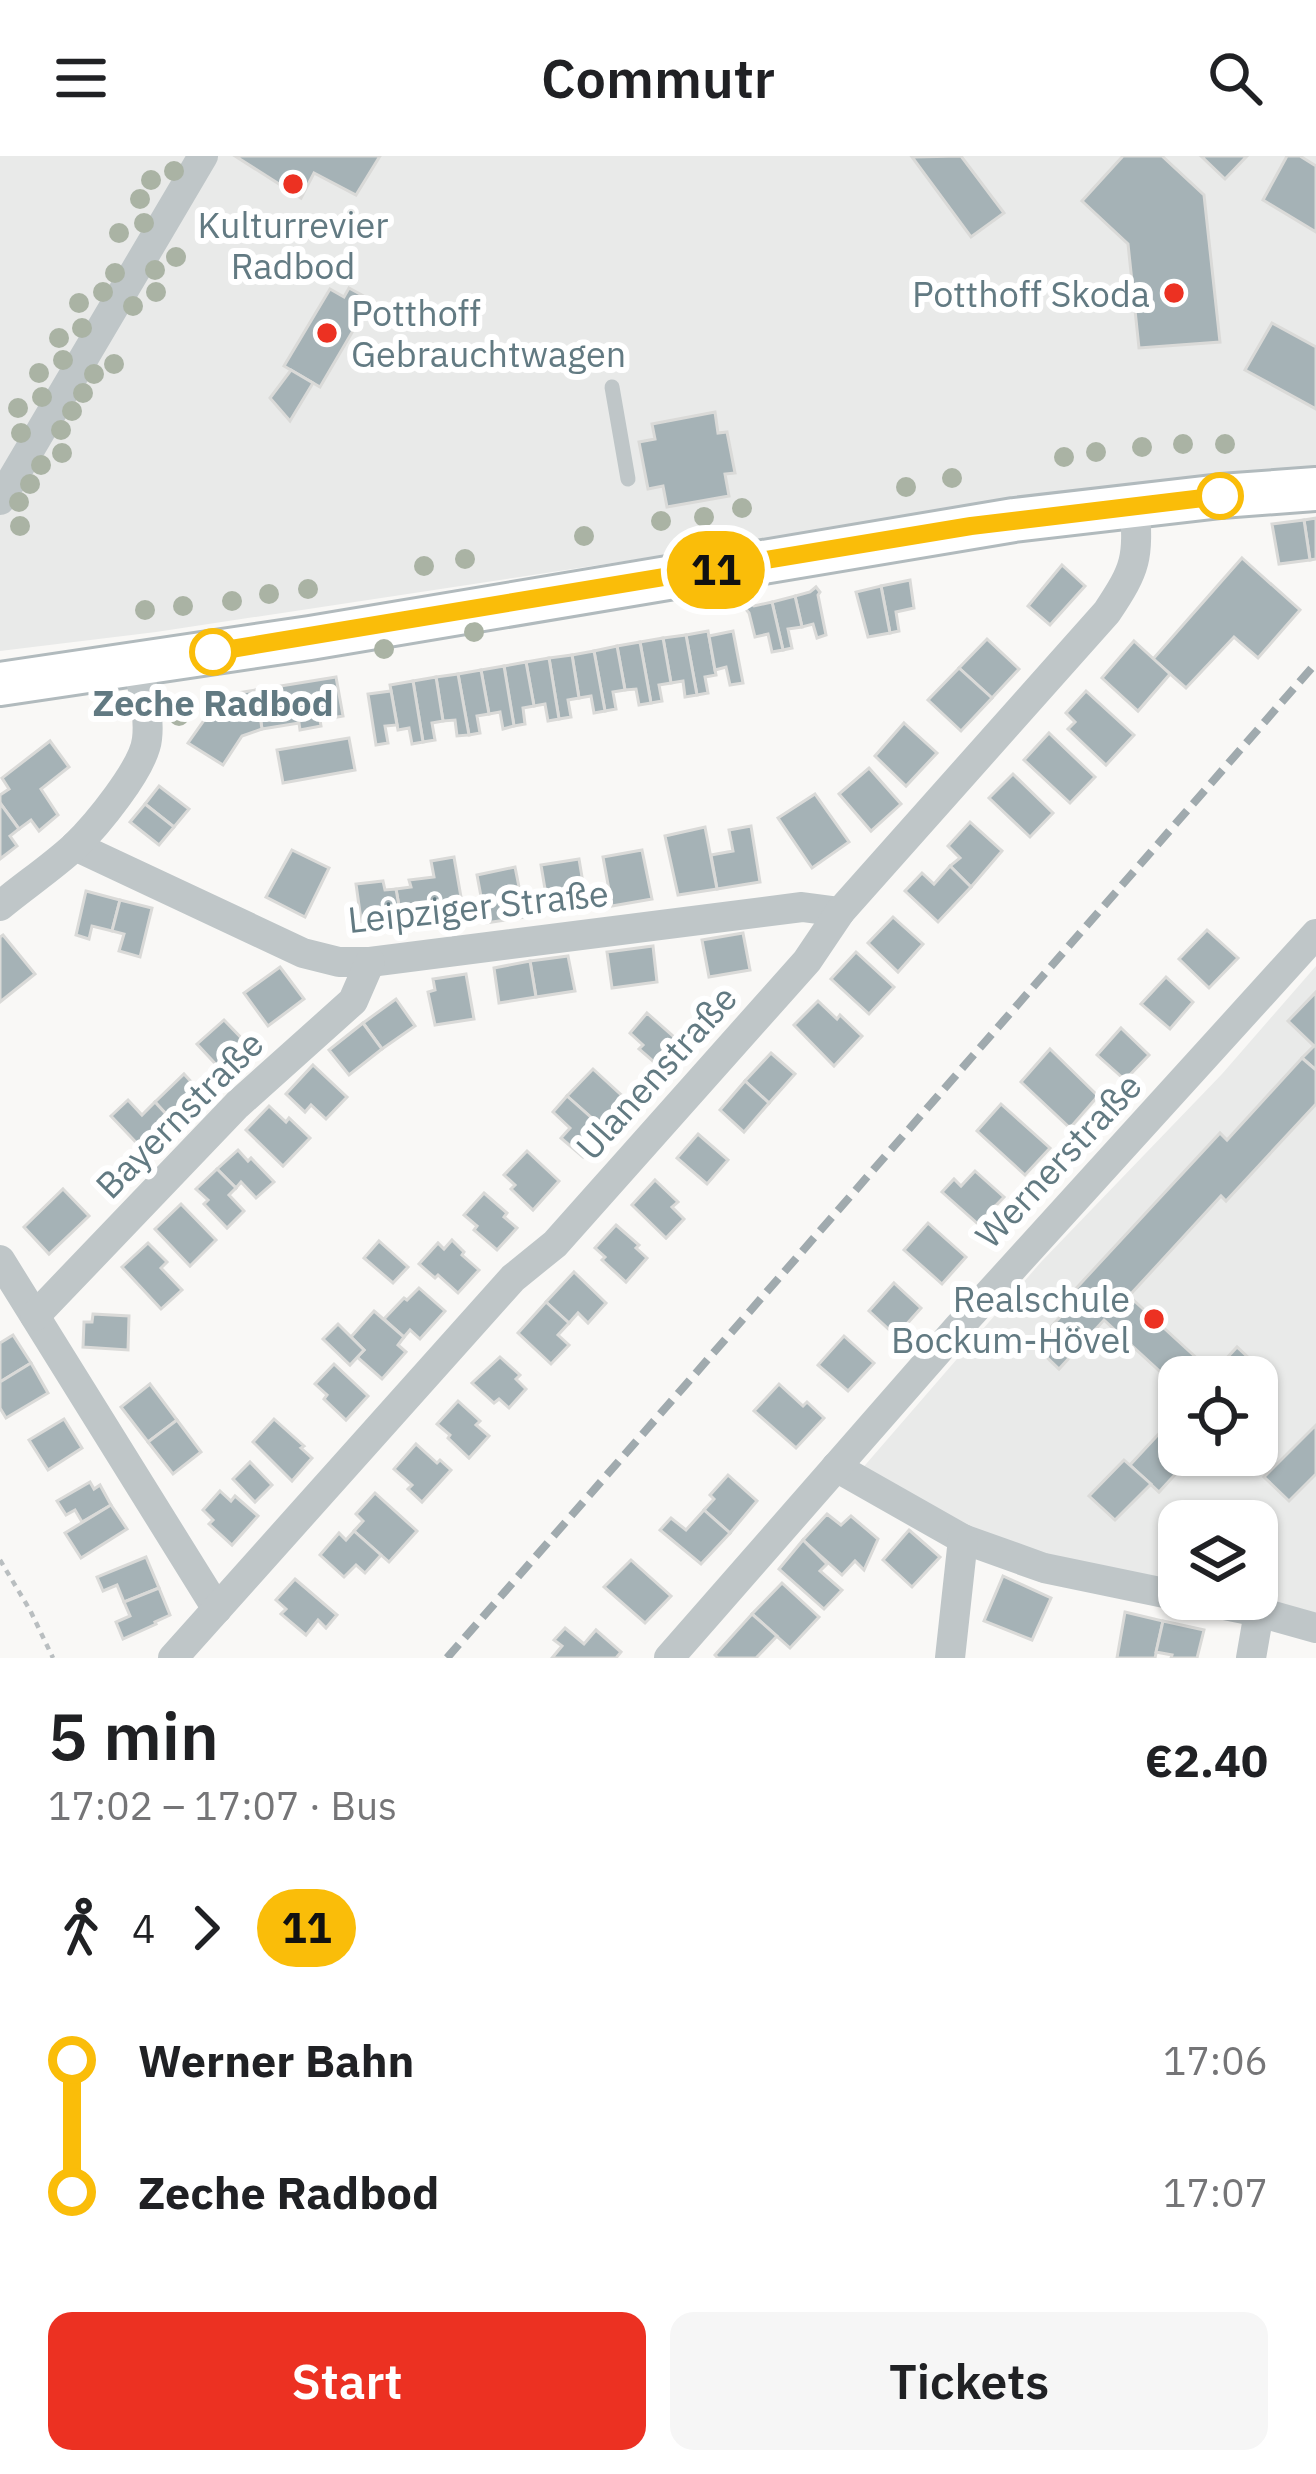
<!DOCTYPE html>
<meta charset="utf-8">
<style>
:root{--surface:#fff;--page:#f6f6f6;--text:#202124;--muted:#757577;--accent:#ec3122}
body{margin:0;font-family:"IBM Plex Sans",sans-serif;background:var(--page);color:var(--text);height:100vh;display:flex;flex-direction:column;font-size:45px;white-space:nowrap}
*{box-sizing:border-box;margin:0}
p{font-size:39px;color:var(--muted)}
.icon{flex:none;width:66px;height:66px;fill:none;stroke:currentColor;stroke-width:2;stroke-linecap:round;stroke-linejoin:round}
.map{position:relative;height:1502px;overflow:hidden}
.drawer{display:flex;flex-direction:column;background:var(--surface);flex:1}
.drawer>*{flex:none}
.badge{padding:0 24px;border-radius:39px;font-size:42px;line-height:78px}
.buttons{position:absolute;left:1158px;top:1200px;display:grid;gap:24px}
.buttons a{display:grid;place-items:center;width:120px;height:120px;border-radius:24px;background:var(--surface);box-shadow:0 3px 9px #0004;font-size:60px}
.map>.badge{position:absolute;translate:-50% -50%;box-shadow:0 0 0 6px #fff}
.legs{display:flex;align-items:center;gap:18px;height:132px;padding:0 48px;font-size:39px}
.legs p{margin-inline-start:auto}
.headline{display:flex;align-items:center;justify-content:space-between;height:204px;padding:0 48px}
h1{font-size:66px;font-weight:600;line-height:90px}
.primary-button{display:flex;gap:24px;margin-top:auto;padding:24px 48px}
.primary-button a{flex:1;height:138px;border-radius:24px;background:var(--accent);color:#fff;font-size:48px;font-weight:600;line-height:138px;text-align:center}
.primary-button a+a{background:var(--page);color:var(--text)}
ul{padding:0 48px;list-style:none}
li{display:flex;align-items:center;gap:42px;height:132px;font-size:45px}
li i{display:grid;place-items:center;width:18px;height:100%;margin:0 15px;background:currentColor}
li i::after{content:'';width:30px;height:30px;margin:-15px;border:9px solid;border-radius:50%;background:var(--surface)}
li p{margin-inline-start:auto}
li:first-child i{background:linear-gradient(#0000 50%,currentColor 0)}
li:last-child i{background:linear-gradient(currentColor 50%,#0000 0)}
header{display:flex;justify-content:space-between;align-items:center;height:156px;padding:0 48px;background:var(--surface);font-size:54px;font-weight:600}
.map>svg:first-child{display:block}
.built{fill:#e9eae9;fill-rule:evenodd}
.building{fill:#a5b2b6;stroke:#dadad8;stroke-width:3}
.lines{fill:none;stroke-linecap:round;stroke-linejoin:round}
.secondary-casing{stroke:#b1babd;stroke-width:48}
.path{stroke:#b9bec0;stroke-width:4.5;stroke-dasharray:6 6;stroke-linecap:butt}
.service{stroke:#bfc6c8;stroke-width:15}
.minor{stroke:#bfc6c8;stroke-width:30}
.secondary{stroke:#fff;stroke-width:42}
.rail{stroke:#a0aaae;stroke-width:8;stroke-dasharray:18 9;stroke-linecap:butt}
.tree{fill:#aab3a4}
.line-1-casing{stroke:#fff;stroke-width:27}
.line-1{stroke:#fabd09;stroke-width:18}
.poi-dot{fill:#ec3122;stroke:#fff;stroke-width:4.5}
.stop-1-dot{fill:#fff;stroke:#fabd09;stroke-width:6}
.labels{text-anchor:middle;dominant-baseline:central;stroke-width:12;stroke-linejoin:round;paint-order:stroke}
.poi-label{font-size:36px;fill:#627a82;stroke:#fff;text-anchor:end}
.stop-label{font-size:36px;font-weight:bold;fill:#627a82;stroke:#fff}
.street-label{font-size:36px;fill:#627a82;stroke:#fff}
</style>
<header><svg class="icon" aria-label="menu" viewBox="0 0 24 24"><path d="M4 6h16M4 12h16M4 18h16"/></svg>Commutr<svg class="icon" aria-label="search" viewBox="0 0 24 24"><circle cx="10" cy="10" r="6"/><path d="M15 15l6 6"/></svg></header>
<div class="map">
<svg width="1316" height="1502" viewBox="0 0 1316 1502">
<rect width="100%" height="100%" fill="#f9f8f6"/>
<g class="built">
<polygon points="0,0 1316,0 1316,315 968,353 156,476 0,495"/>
<path d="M1316 810V1460L1257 1443V1365H1179V1430L1008 1392 860 1315 1041 1106 1222 918ZM1179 1221H1257V1299H1179Z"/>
</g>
<g class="building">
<polygon points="235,0 380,0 356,39 314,17 301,42"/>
<polygon points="961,0 1004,57 971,81 912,1"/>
<polygon points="1123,0 1162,0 1204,39 1220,186 1139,192 1128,88 1082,45"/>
<polygon points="1201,0 1247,0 1225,23"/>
<polygon points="1287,0 1300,0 1316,10 1316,76 1263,44"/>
<polygon points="349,132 371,144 320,231 284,210 330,133 344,141"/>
<polygon points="1272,167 1316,191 1316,253 1245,214"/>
<polygon points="291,214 313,227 290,265 270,242"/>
<polygon points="715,256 718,277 727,276 735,317 725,318 729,340 667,351 663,330 648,333 639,286 655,283 652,268"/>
<polygon points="1316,362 1316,403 1310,404 1304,364"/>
<polygon points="1304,364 1310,404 1279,408 1272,368"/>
<polygon points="1242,402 1300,454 1258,502 1234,481 1186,532 1153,503"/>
<polygon points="1062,409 1085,430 1050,469 1028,450"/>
<polygon points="910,424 914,452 896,456 899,475 890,477 881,430"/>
<polygon points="881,430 890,477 868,481 856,436"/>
<polygon points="816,431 820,436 818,439 826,479 817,482 813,468 802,471 795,440 810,436"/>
<polygon points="795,440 802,471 788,473 792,492 783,494 772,446"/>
<polygon points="772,446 783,494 772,496 768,478 755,481 749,457 745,452 750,447 754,450"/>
<polygon points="708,475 716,519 705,521 708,537 697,539 686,479"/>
<polygon points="733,475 743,527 730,529 726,511 715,514 709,480"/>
<polygon points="686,479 697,539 685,541 683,525 671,527 663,482"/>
<polygon points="663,482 671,527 659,529 662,545 651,547 640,486"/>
<polygon points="987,483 1019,513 992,542 959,512"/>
<polygon points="1134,485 1170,518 1138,555 1102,522"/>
<polygon points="640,486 651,547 639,549 636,533 625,534 617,490"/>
<polygon points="617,490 625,534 613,536 616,553 605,555 594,495"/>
<polygon points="594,495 605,555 594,557 591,540 579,542 572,499"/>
<polygon points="572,499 579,542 568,544 571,561 559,563 549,502"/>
<polygon points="549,502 559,563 548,565 545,548 534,550 526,506"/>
<polygon points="526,506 534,550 523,552 525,568 514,570 504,510"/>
<polygon points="504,510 514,570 503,573 500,556 489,558 481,514"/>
<polygon points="959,512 992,542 961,575 928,544"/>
<polygon points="481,514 489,558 477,560 480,577 469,579 458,518"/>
<polygon points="458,518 469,579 457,580 455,564 443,565 436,521"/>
<polygon points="336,521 343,560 320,564 321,570 300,574 299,567 262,573 256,534"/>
<polygon points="436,521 443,565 432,567 435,584 423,586 413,525"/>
<polygon points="413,525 423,586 412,588 409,572 398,574 390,529"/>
<polygon points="256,534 262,573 242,580 223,609 188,587 217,546 231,538"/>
<polygon points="391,535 397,569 385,570 388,587 376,589 368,538"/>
<polygon points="1086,535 1134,579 1106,609 1068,573 1075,566 1066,557"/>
<polygon points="904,567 937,597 906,630 875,600"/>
<polygon points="1049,577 1095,621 1070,647 1024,604"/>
<polygon points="349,582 355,614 283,627 277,594"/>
<polygon points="50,585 69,611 41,633 58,659 39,675 31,664 19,673 0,647 0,639 9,633 2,622"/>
<polygon points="869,612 901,648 871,675 839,638"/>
<polygon points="1013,618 1053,657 1030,681 989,642"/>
<polygon points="159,630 189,653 174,671 145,648"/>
<polygon points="815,638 849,686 812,712 778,662"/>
<polygon points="0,647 19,673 10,680 17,690 0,703"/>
<polygon points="145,648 174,671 159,689 130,666"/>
<polygon points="970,666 1002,695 971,731 950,710 960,702 948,690"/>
<polygon points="751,670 760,726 717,733 711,699 733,695 729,674"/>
<polygon points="705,671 717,733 678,739 665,680"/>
<polygon points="292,694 329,712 305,761 266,741"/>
<polygon points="642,694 652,743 612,750 603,701"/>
<polygon points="454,701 465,764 403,773 396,733 411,731 409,724 434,721 431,705"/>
<polygon points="579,703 587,751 549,757 541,709"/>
<polygon points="950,710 971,731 938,766 905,735 922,717 934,728"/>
<polygon points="515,711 525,761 486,767 477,719"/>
<polygon points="383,725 385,734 396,733 403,773 363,778 356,728"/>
<polygon points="86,735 120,744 112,775 92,770 89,783 76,779"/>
<polygon points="120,744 152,752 140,801 119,795 124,778 112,775"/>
<polygon points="893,761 923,788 898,816 868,787"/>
<polygon points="1207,774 1238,802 1209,832 1179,803"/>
<polygon points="743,777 750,814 709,821 702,784"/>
<polygon points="3,779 35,818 0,846 0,781"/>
<polygon points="653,790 657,826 612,832 607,796"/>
<polygon points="856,796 894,831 869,858 831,823"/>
<polygon points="568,800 575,835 536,841 530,805"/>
<polygon points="530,805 536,841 499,847 494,812"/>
<polygon points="280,811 304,843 268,870 244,837"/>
<polygon points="466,818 474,863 435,869 428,836 435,834 433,823"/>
<polygon points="1166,821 1193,846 1170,873 1141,848"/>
<polygon points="1316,836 1316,914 1302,902 1314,890 1288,865"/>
<polygon points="396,843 415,870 382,893 363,867"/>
<polygon points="818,845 837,863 840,859 862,880 834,910 794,869"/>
<polygon points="647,857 683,889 662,913 639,893 643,889 630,877"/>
<polygon points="224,864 250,891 223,916 197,888"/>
<polygon points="363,867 382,893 349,919 329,894"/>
<polygon points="1121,872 1149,899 1125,924 1097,899"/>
<polygon points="1050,893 1098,940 1070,972 1021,926"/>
<polygon points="771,897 795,918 769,947 745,925"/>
<polygon points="1302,902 1316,914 1316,948 1226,1045 1221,1040 1129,1140 1213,1217 1237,1191 1267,1219 1257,1230 1257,1221 1179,1221 1179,1233 1104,1164 1059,1213 1034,1189 1075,1145 1069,1140 1220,977 1227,984"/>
<polygon points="313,909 347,941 326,963 311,949 305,956 286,938"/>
<polygon points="593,913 631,948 614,968 610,964 603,972 567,940"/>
<polygon points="184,918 205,941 177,970 155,946"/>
<polygon points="745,925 769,947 744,976 720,954"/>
<polygon points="567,940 603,972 597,979 600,982 583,1001 561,982 570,972 553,956"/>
<polygon points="128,944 142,959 155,946 177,970 147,998 111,960"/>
<polygon points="1001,948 1050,992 1025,1019 977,975"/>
<polygon points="269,950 286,966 289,962 310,982 283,1010 246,974"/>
<polygon points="698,978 728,1004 707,1028 677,1002"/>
<polygon points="238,994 248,1005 251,1002 274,1026 256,1042 241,1026 236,1032 217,1013"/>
<polygon points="527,995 559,1025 533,1054 511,1033 515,1029 504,1019"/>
<polygon points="217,1013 236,1032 229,1039 244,1055 227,1072 204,1048 208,1044 196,1033"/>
<polygon points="975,1015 1004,1041 978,1068 942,1036 954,1023 961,1030"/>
<polygon points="655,1024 678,1046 672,1051 684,1063 666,1082 632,1049"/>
<polygon points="63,1033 89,1060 49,1098 24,1071"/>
<polygon points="484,1037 507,1057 504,1061 517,1072 497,1094 474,1074 477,1070 464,1059"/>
<polygon points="181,1048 216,1084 190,1110 155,1073"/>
<polygon points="928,1067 966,1101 942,1128 904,1094"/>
<polygon points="616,1069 639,1089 636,1092 647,1102 626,1126 602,1104 605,1101 595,1092"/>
<polygon points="452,1084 464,1096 462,1099 479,1114 458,1137 438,1119 435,1122 419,1108 438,1087 444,1093"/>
<polygon points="379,1085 408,1111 393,1127 364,1102"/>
<polygon points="148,1087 167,1106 161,1112 182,1134 161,1153 122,1111"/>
<polygon points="574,1116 606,1147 588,1167 578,1157 569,1167 546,1146"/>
<polygon points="894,1127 921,1152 896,1180 869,1155"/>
<polygon points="419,1132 445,1155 420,1183 410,1174 404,1181 384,1163 404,1142 407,1144"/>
<polygon points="546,1146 569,1167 558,1179 569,1189 551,1208 518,1177"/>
<polygon points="374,1155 404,1181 398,1189 406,1196 382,1223 357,1201 364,1194 351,1181"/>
<polygon points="93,1158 129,1160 128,1194 83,1191 84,1166 92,1166"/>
<polygon points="338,1168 364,1194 350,1209 323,1183"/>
<polygon points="13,1179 31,1207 0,1226 0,1187"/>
<polygon points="844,1180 874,1207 848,1235 818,1209"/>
<polygon points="500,1201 520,1219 516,1223 526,1233 509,1252 499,1243 494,1247 472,1227"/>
<polygon points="31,1207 48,1237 6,1262 0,1252 0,1226"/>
<polygon points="334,1208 368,1240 346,1264 324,1243 327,1239 315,1228"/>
<polygon points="150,1228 177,1264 148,1286 121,1251"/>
<polygon points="779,1228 803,1250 807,1246 824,1262 796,1292 754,1255"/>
<polygon points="458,1245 480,1265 476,1269 489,1280 469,1302 448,1282 450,1279 437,1268"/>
<polygon points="1179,1256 1179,1299 1193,1299 1159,1336 1130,1309"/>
<polygon points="64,1263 82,1292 48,1314 29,1284"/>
<polygon points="274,1263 304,1290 301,1292 312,1302 292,1325 253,1286"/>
<polygon points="177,1264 201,1296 173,1318 148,1286"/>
<polygon points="1316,1269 1316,1318 1289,1345 1264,1321"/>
<polygon points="416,1288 437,1307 440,1304 451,1314 422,1346 408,1333 412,1329 394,1313"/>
<polygon points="1124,1304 1151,1328 1115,1364 1089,1340"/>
<polygon points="250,1306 272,1329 255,1346 233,1323"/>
<polygon points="728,1319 757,1345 730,1377 704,1354 714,1343 710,1339"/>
<polygon points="90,1326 94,1333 100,1329 111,1349 82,1366 75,1354 66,1359 57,1345"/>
<polygon points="220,1335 231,1345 235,1340 258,1360 232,1389 209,1368 213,1364 203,1354"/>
<polygon points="375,1337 417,1375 389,1406 354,1375 363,1365 356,1358"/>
<polygon points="111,1349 127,1373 81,1402 65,1377"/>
<polygon points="704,1354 730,1377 701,1408 660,1374 671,1362 686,1374"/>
<polygon points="827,1358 841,1369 851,1360 878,1383 864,1414 855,1405 842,1419 803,1384"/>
<polygon points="909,1374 940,1401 912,1431 883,1404"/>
<polygon points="354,1375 381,1399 365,1417 356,1409 344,1421 320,1399 339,1377 346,1384"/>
<polygon points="803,1384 827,1408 820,1415 842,1434 824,1453 779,1413"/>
<polygon points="146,1401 159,1432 124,1446 117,1429 103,1435 97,1421"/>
<polygon points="631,1404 671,1440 645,1467 604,1431"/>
<polygon points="1003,1420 1051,1442 1032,1484 984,1465"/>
<polygon points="295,1423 337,1459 326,1472 318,1464 306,1479 281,1458 286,1453 276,1444"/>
<polygon points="782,1427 819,1461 790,1492 752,1458"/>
<polygon points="159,1432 170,1459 155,1466 156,1468 123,1483 116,1466 130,1460 124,1446"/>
<polygon points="1125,1456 1163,1465 1155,1502 1117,1502"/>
<polygon points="752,1458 777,1480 756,1502 718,1502 715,1499"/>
<polygon points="1163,1465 1204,1474 1197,1502 1171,1502 1172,1499 1156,1496"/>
<polygon points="565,1472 584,1488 596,1474 621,1496 616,1502 552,1502 562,1490 554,1484"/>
</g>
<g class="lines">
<defs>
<polyline id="secondary" points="0,528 310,482 1014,364 1221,340 1316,333"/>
</defs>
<use href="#secondary" class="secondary-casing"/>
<polyline class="path" points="0,1404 30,1454 53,1502"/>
<polyline class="service" points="612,231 628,323"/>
<g class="minor">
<polyline points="0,344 203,0"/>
<polyline points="75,690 303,797 339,806 370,806 802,751 840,756"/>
<path d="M0 750C24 730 51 712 74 691 96 670 144 612 147 583 150 558 142 532 138 508"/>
<polyline points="0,1104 217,1453"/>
<polyline points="35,1160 237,949 353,845 370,806"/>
<polyline points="836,1311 963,1383 1044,1412 1179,1440"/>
<polyline points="1195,1443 1259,1456 1316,1472"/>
<path d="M173 1502 513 1122 555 1088 807 805 840 756 1107 456C1137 411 1138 403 1135 349"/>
<polyline points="669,1502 957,1173 1316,778"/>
<polyline points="950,1502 963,1383"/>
<polyline points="1251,1502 1259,1456"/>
</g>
<use href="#secondary" class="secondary"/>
<polyline class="rail" points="447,1502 1316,507"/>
</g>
<g class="tree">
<circle cx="174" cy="15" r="10"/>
<circle cx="151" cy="24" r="10"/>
<circle cx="140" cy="43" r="10"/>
<circle cx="144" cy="67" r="10"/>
<circle cx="119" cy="77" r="10"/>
<circle cx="176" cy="101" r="10"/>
<circle cx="155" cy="114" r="10"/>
<circle cx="115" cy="117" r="10"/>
<circle cx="103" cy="136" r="10"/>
<circle cx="156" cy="136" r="10"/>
<circle cx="79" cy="147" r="10"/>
<circle cx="133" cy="150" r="10"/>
<circle cx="82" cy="172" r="10"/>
<circle cx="59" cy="182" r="10"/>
<circle cx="63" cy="204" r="10"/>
<circle cx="114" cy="208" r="10"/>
<circle cx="39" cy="217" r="10"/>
<circle cx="94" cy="218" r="10"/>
<circle cx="83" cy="237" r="10"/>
<circle cx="42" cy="241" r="10"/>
<circle cx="18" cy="252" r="10"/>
<circle cx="72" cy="255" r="10"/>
<circle cx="61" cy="274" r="10"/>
<circle cx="21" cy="277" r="10"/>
<circle cx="1183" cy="288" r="10"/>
<circle cx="1225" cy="288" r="10"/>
<circle cx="1142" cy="291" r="10"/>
<circle cx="1096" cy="296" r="10"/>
<circle cx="62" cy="297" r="10"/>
<circle cx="1064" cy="301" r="10"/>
<circle cx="41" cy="309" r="10"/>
<circle cx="952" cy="322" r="10"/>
<circle cx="30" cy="328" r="10"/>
<circle cx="906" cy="331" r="10"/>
<circle cx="19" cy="346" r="10"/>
<circle cx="742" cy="352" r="10"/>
<circle cx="704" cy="361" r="10"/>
<circle cx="661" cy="365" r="10"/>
<circle cx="20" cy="370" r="10"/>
<circle cx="584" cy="380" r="10"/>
<circle cx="465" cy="403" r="10"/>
<circle cx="424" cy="410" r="10"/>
<circle cx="308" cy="433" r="10"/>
<circle cx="269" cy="438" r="10"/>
<circle cx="232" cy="445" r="10"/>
<circle cx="183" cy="450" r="10"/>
<circle cx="145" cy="454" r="10"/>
<circle cx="474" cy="476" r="10"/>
<circle cx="384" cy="493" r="10"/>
<circle cx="179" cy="560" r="10"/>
</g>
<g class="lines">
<defs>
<polyline id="line-1" points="213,496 971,370 1220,340"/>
</defs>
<use href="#line-1" class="line-1-casing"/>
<use href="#line-1" class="line-1"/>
</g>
<g class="poi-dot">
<circle cx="293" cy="28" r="12"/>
<circle cx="1174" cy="137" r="12"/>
<circle cx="327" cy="177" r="12"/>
<circle cx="1154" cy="1163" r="12"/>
</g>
<g class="stop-1-dot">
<circle cx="1220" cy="340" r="21"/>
<circle cx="213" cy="496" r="21"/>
</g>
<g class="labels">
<g class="poi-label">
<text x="293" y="68" text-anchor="middle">Kulturrevier<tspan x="293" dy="41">Radbod</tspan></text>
<text x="1150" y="137">Potthoff Skoda</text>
<text x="351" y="156" text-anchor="start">Potthoff<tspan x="351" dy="41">Gebrauchtwagen</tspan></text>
<text x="1130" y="1142">Realschule<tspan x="1130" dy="41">Bockum-Hövel</tspan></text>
</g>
<g class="stop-label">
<text x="213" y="546">Zeche Radbod</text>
</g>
<g class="street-label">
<text transform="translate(478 750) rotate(-6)">Leipziger Straße</text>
<text transform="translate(656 916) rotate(-48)">Ulanenstraße</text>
<text transform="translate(179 958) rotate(-45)">Bayernstraße</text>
<text transform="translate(1058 1004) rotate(-47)">Wernerstraße</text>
</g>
</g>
</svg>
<div class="buttons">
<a><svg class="icon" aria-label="locate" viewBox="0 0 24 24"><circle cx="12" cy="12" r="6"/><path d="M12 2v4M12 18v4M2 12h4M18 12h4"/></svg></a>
<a><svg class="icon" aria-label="layers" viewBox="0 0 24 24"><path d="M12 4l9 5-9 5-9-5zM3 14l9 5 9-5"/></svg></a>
</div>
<b class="badge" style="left:716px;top:414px;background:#fabd09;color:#111">11</b>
</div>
<section class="drawer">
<div class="headline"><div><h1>5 min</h1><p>17:02 – 17:07 · Bus</p></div><b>€2.40</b></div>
<div class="legs"><svg class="icon" aria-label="walk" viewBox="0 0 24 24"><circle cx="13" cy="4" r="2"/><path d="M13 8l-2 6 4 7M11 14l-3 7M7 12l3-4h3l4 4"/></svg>4<svg class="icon" aria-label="forward" viewBox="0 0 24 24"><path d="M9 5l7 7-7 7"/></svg><b class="badge" style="background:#fabd09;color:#111">11</b></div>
<ul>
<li><i style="color:#fabd09"></i><b>Werner Bahn</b><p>17:06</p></li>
<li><i style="color:#fabd09"></i><b>Zeche Radbod</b><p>17:07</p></li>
</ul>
<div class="primary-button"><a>Start</a><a>Tickets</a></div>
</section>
